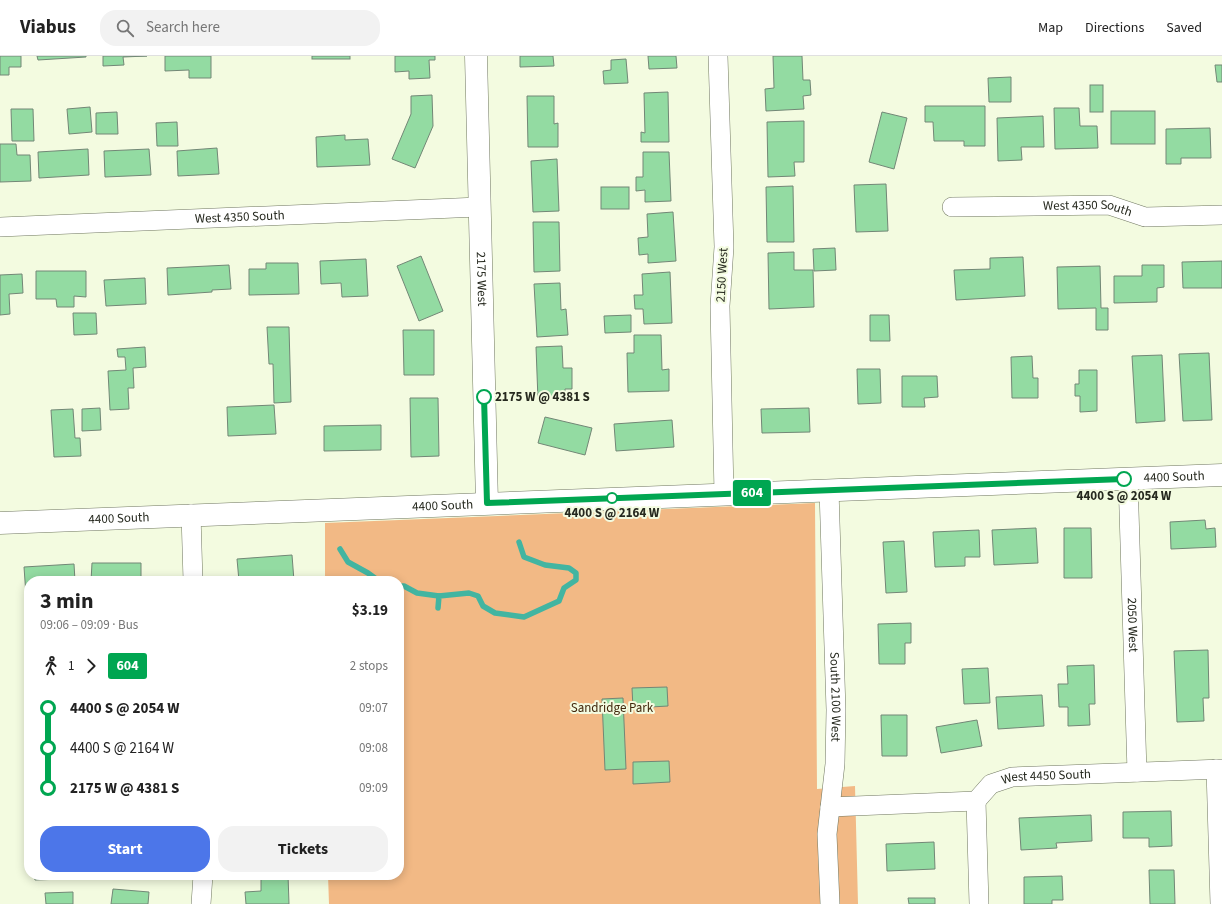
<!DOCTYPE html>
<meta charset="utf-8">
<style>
:root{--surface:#fff;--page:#f2f2f2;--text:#222;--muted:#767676;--line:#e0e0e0;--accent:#4c76e9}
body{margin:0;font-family:"Source Sans 3",sans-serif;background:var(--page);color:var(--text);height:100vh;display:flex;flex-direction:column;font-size:15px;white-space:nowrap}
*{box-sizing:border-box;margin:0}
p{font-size:13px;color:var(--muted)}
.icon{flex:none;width:22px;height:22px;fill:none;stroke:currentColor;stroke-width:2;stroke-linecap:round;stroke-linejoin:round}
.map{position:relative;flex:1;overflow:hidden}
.side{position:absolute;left:24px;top:520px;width:380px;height:304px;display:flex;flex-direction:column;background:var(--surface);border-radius:16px;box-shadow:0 2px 10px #0003}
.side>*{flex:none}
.badge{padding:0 8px;border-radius:3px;font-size:14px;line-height:26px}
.map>.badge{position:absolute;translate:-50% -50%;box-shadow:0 0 0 2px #fff}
.legs{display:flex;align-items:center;gap:6px;height:44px;padding:0 16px;font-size:13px}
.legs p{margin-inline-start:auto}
.headline{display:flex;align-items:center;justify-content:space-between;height:68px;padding:0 16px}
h1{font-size:22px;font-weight:700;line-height:30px}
.action{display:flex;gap:8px;margin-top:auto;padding:8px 16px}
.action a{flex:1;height:46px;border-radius:16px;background:var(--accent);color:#fff;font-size:16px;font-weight:700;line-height:46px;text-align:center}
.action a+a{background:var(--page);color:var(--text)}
ul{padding:0 16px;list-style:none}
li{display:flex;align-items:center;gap:14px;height:40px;font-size:15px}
li i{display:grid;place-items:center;width:6px;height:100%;margin:0 5px;background:currentColor}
li i::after{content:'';width:10px;height:10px;margin:-5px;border:3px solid;border-radius:50%;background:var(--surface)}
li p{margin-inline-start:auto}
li:first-child i{background:linear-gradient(#0000 50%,currentColor 0)}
li:last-child i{background:linear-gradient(currentColor 50%,#0000 0)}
header{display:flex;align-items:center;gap:24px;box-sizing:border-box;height:56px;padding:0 20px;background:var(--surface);border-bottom:1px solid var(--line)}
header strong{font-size:19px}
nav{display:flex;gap:22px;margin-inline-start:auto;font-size:14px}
.search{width:280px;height:36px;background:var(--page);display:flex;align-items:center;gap:10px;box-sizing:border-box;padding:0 14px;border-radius:16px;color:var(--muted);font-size:15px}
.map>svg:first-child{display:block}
.green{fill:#f2b985}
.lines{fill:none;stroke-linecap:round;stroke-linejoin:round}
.stream{stroke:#42b5a1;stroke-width:5.5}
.building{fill:#93dba2;stroke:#728776}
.minor-casing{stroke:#717861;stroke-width:20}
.tertiary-casing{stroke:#717861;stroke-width:23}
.minor{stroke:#fff;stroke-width:19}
.tertiary{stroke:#fff;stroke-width:22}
.line-1-casing{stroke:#fff;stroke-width:9}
.line-1{stroke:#00a651;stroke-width:6}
.stop-1-dot{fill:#fff;stroke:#00a651;stroke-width:2}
.labels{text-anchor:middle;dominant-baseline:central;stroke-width:4;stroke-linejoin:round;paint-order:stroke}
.street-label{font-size:13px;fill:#26291f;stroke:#f3fbe0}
.stop-label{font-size:13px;font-weight:bold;fill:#26291f;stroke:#f3fbe0}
.park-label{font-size:13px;fill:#40270c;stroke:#f3fbe0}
</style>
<header>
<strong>Viabus</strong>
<div class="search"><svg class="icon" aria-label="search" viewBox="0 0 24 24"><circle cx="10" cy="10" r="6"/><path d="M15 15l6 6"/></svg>Search here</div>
<nav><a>Map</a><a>Directions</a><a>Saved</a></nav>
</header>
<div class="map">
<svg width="1222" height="848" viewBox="0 0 1222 848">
<rect width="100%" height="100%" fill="#f3fbe0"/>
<polygon class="green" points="815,447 817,733 855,730 858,848 329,848 328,819 399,819 399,525 325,525 325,467"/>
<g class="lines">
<g class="stream">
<polyline points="340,493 348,506 368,517 379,525"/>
<polyline points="399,530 404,530 417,537 439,540"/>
<polyline points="438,552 439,540 469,537 478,540 483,550 495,557 524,561 559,545 564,532 576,524 576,517 569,512 545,509 524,501 519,486"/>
</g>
</g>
<g class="building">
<polygon points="0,0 21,0 21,11 9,11 9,19 0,19"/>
<polygon points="37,0 86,0 86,1 38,4"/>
<polygon points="103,0 147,0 123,1 124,9 103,10"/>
<polygon points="165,0 211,0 211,22 189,22 189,14 165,15"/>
<rect x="312" y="0" width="38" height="3"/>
<polygon points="395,0 435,0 435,4 429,4 430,22 409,23 409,15 395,16"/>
<polygon points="520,0 553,0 554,10 520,11"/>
<polygon points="648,0 676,0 677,12 649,13"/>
<polygon points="773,0 802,0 803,24 810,24 811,39 803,40 804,53 766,55 765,33 774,32"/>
<polygon points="626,3 628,27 604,28 603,15 611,14 611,4"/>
<polygon points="1215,9 1222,9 1222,26 1217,26"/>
<polygon points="1011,21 1011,46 989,46 988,22"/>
<rect x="1090" y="29" width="13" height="27"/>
<polygon points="668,36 669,86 641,86 641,76 645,77 644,37"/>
<polygon points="432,39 433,70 415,112 392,103 411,58 411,40"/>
<polygon points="527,40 554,40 554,68 558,67 558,91 528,91"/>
<polygon points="925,50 985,50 985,90 964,90 964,85 934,85 933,66 925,66"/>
<polygon points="90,51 92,76 69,78 67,53"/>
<polygon points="1054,52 1079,52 1080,70 1097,70 1098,92 1055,93"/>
<polygon points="11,53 33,53 34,85 12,85"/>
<rect x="1111" y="55" width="44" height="33"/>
<polygon points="117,56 118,78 96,78 96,57"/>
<polygon points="882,56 907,62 894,113 869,106"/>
<polygon points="1043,60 1044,91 1021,91 1022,104 998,105 997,62"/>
<polygon points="804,65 804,106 794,106 795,120 768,121 767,66"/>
<polygon points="177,66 178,90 157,90 156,67"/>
<polygon points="1210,72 1211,102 1181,102 1181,108 1166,108 1166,73"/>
<polygon points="345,79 345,84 368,83 370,109 317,111 316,81"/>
<polygon points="0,88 16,88 17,99 30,99 31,125 0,126"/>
<polygon points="217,92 219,118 178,120 177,95"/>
<polygon points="88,93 89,119 39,122 38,96"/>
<polygon points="149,93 151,119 105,121 104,95"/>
<polygon points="643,96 669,96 671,145 645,146 645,134 636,135 636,121 643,121"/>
<polygon points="557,103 559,155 533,156 531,105"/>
<polygon points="886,128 888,175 856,176 854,129"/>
<polygon points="793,130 794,186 767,186 766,131"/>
<rect x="601" y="131" width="28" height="22"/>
<polygon points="673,156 676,205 648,207 648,198 639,199 638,182 648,181 647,158"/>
<polygon points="533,166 559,166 560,215 534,216"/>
<polygon points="835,192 836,214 814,215 813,193"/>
<polygon points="794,196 794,214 813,214 814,251 769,253 768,197"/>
<polygon points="421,200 443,255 419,265 397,210"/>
<polygon points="1023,201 1025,240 956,244 954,214 990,213 990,202"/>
<polygon points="366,203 368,240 342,241 341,227 321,228 320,205"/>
<polygon points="1222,205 1222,232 1183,232 1182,206"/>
<polygon points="266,207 298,207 299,238 249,239 249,213 266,213"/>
<polygon points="229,209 231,233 212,234 212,236 168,239 167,212"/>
<polygon points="1142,209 1164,209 1164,231 1157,232 1157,246 1114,247 1114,220 1142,220"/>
<polygon points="1100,210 1101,252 1108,252 1108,274 1096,274 1096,252 1058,253 1057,211"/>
<polygon points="36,215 86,215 86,241 74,240 74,251 57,251 56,243 36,243"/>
<polygon points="670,216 672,267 644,268 643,253 635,253 634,239 643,239 642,218"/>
<polygon points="22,218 23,237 9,238 10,258 0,259 0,219"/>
<polygon points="145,222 146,248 106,250 104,224"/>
<polygon points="560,227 561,254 566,253 568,279 537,281 534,228"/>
<polygon points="73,257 96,257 97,278 74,279"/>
<polygon points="631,259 631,276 605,277 604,260"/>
<polygon points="870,259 889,259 890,285 870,285"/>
<polygon points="267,271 289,271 291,346 274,347 273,308 269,308"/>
<polygon points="403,274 434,274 434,319 404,319"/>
<polygon points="634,279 661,279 662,314 669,313 669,335 628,336 627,297 634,297"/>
<polygon points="562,290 563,312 572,312 572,333 565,333 565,343 538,344 536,291"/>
<polygon points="145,291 146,311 133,312 134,332 128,332 129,353 110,354 108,315 126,314 125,301 118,301 117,293"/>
<polygon points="1209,297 1212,364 1183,365 1179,298"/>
<polygon points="1162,299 1165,365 1136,367 1132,300"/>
<polygon points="1032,300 1033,322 1038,322 1038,342 1012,342 1011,301"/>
<polygon points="857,313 880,313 881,347 858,348"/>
<polygon points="1079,314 1097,314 1097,355 1080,356 1080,340 1075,340 1075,328 1079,328"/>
<polygon points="902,320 937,320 938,341 924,342 925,351 902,351"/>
<polygon points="410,342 438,342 439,400 411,401"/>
<polygon points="274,349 276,378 228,380 227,351"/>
<polygon points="100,352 101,374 82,375 82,353"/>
<polygon points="809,352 810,376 762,377 761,353"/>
<polygon points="73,353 75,382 80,382 81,400 54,401 51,354"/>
<polygon points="545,361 592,372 585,399 538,387"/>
<polygon points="672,364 674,391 616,395 614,368"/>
<polygon points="381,369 381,394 324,395 324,370"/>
<polygon points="1205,464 1206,473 1215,472 1216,491 1171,493 1170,466"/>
<polygon points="1036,472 1038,507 994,509 992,474"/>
<polygon points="1064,472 1091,472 1092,522 1064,522"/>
<polygon points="979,474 980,501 965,501 965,510 935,511 933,476"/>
<polygon points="904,485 907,536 886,537 883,486"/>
<polygon points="292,499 294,525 239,525 237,503"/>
<polygon points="92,507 141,507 141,525 91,525"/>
<polygon points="74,508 75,525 29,525 29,539 26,539 24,511"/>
<polygon points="911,567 911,587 905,587 905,608 879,608 878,568"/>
<polygon points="29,569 29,621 28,621 25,570"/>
<polygon points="1208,594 1209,642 1203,642 1204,665 1177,666 1174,595"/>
<polygon points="1094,609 1095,648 1089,648 1090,669 1068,670 1068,651 1059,651 1058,628 1068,628 1067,610"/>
<polygon points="988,612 990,647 964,648 962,613"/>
<polygon points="667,631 668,650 633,652 632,632"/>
<polygon points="1042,639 1044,670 998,673 996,641"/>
<polygon points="623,642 626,713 605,714 602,643"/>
<polygon points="881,659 907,659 907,700 882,700"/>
<polygon points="977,664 982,690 941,697 936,671"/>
<polygon points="669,705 670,726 633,728 633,706"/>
<polygon points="1171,755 1172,790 1149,791 1149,782 1123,782 1123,756"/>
<polygon points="1091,759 1092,785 1056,787 1057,792 1021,794 1019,762"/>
<polygon points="934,786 935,813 887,815 886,788"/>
<polygon points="1149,814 1174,814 1175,848 1150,848"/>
<polygon points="34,819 63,819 63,823 35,824"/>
<rect x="124" y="819" width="28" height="3"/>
<polygon points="288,819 289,848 246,848 245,836 261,835 261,820"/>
<polygon points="1062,820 1063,844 1052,844 1052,848 1024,848 1024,821"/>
<polygon points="113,833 149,836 148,848 111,848"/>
<polygon points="73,836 73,848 46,848 45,837"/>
<polygon points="908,842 935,842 935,848 909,848"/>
</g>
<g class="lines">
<defs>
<g id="minor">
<polyline points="718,0 724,191 720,250 724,438"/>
<path id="s1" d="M952 151 1109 149 1145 161 1222 159"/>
<path id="s2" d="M0 171 479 151"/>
<path id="s3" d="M1128 422 1137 716"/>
<path id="s4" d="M829 434 836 654 835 708 827 778 830 848"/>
<polyline points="191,458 193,525"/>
<polyline points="1216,713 1220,848"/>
<polyline points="976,745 979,848"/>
<path id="s5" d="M830 751 976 745 991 728 1012 721 1222 713"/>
<polyline points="201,848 203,819"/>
</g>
<g id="tertiary">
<path id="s6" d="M476 0 487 447"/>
<path id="s7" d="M0 467 1222 419"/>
</g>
</defs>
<use href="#minor" class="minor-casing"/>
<use href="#tertiary" class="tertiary-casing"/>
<use href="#minor" class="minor"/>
<use href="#tertiary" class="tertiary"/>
</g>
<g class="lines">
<defs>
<polyline id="line-1" points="484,341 487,447 1124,423"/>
</defs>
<use href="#line-1" class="line-1-casing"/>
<use href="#line-1" class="line-1"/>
</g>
<g class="stop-1-dot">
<circle cx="484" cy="341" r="7"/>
<circle cx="1124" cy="423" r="7"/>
<circle cx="612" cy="442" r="5"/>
</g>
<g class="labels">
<g class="street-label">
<text stroke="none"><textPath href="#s1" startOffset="136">West 4350 South</textPath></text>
<text stroke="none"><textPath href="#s2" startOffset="240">West 4350 South</textPath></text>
<text transform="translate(722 219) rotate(-87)">2150 West</text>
<text stroke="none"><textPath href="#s6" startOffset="223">2175 West</textPath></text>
<text stroke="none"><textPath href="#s7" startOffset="1175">4400 South</textPath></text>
<text stroke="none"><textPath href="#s7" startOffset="443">4400 South</textPath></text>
<text stroke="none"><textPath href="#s7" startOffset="119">4400 South</textPath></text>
<text stroke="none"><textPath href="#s3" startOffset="147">2050 West</textPath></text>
<text stroke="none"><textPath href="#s4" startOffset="207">South 2100 West</textPath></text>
<text stroke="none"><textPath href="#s5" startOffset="225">West 4450 South</textPath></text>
</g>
<g class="stop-label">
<text x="495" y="341" text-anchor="start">2175 W @ 4381 S</text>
<text x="1124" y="440">4400 S @ 2054 W</text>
<text x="612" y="457">4400 S @ 2164 W</text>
</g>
<g class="park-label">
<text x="612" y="652">Sandridge Park</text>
</g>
</g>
</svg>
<b class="badge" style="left:752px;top:437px;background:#00a651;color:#fff">604</b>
<section class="side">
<div class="headline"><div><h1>3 min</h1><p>09:06 – 09:09 · Bus</p></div><b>$3.19</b></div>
<div class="legs"><svg class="icon" aria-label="walk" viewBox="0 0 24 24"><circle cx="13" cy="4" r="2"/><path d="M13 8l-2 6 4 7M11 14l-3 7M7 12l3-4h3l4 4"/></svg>1<svg class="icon" aria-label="forward" viewBox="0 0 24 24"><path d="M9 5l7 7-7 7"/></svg><b class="badge" style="background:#00a651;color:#fff">604</b><p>2 stops</p></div>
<ul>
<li><i style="color:#00a651"></i><b>4400 S @ 2054 W</b><p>09:07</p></li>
<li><i style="color:#00a651"></i><span>4400 S @ 2164 W</span><p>09:08</p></li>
<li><i style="color:#00a651"></i><b>2175 W @ 4381 S</b><p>09:09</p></li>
</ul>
<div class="action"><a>Start</a><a>Tickets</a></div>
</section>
</div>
